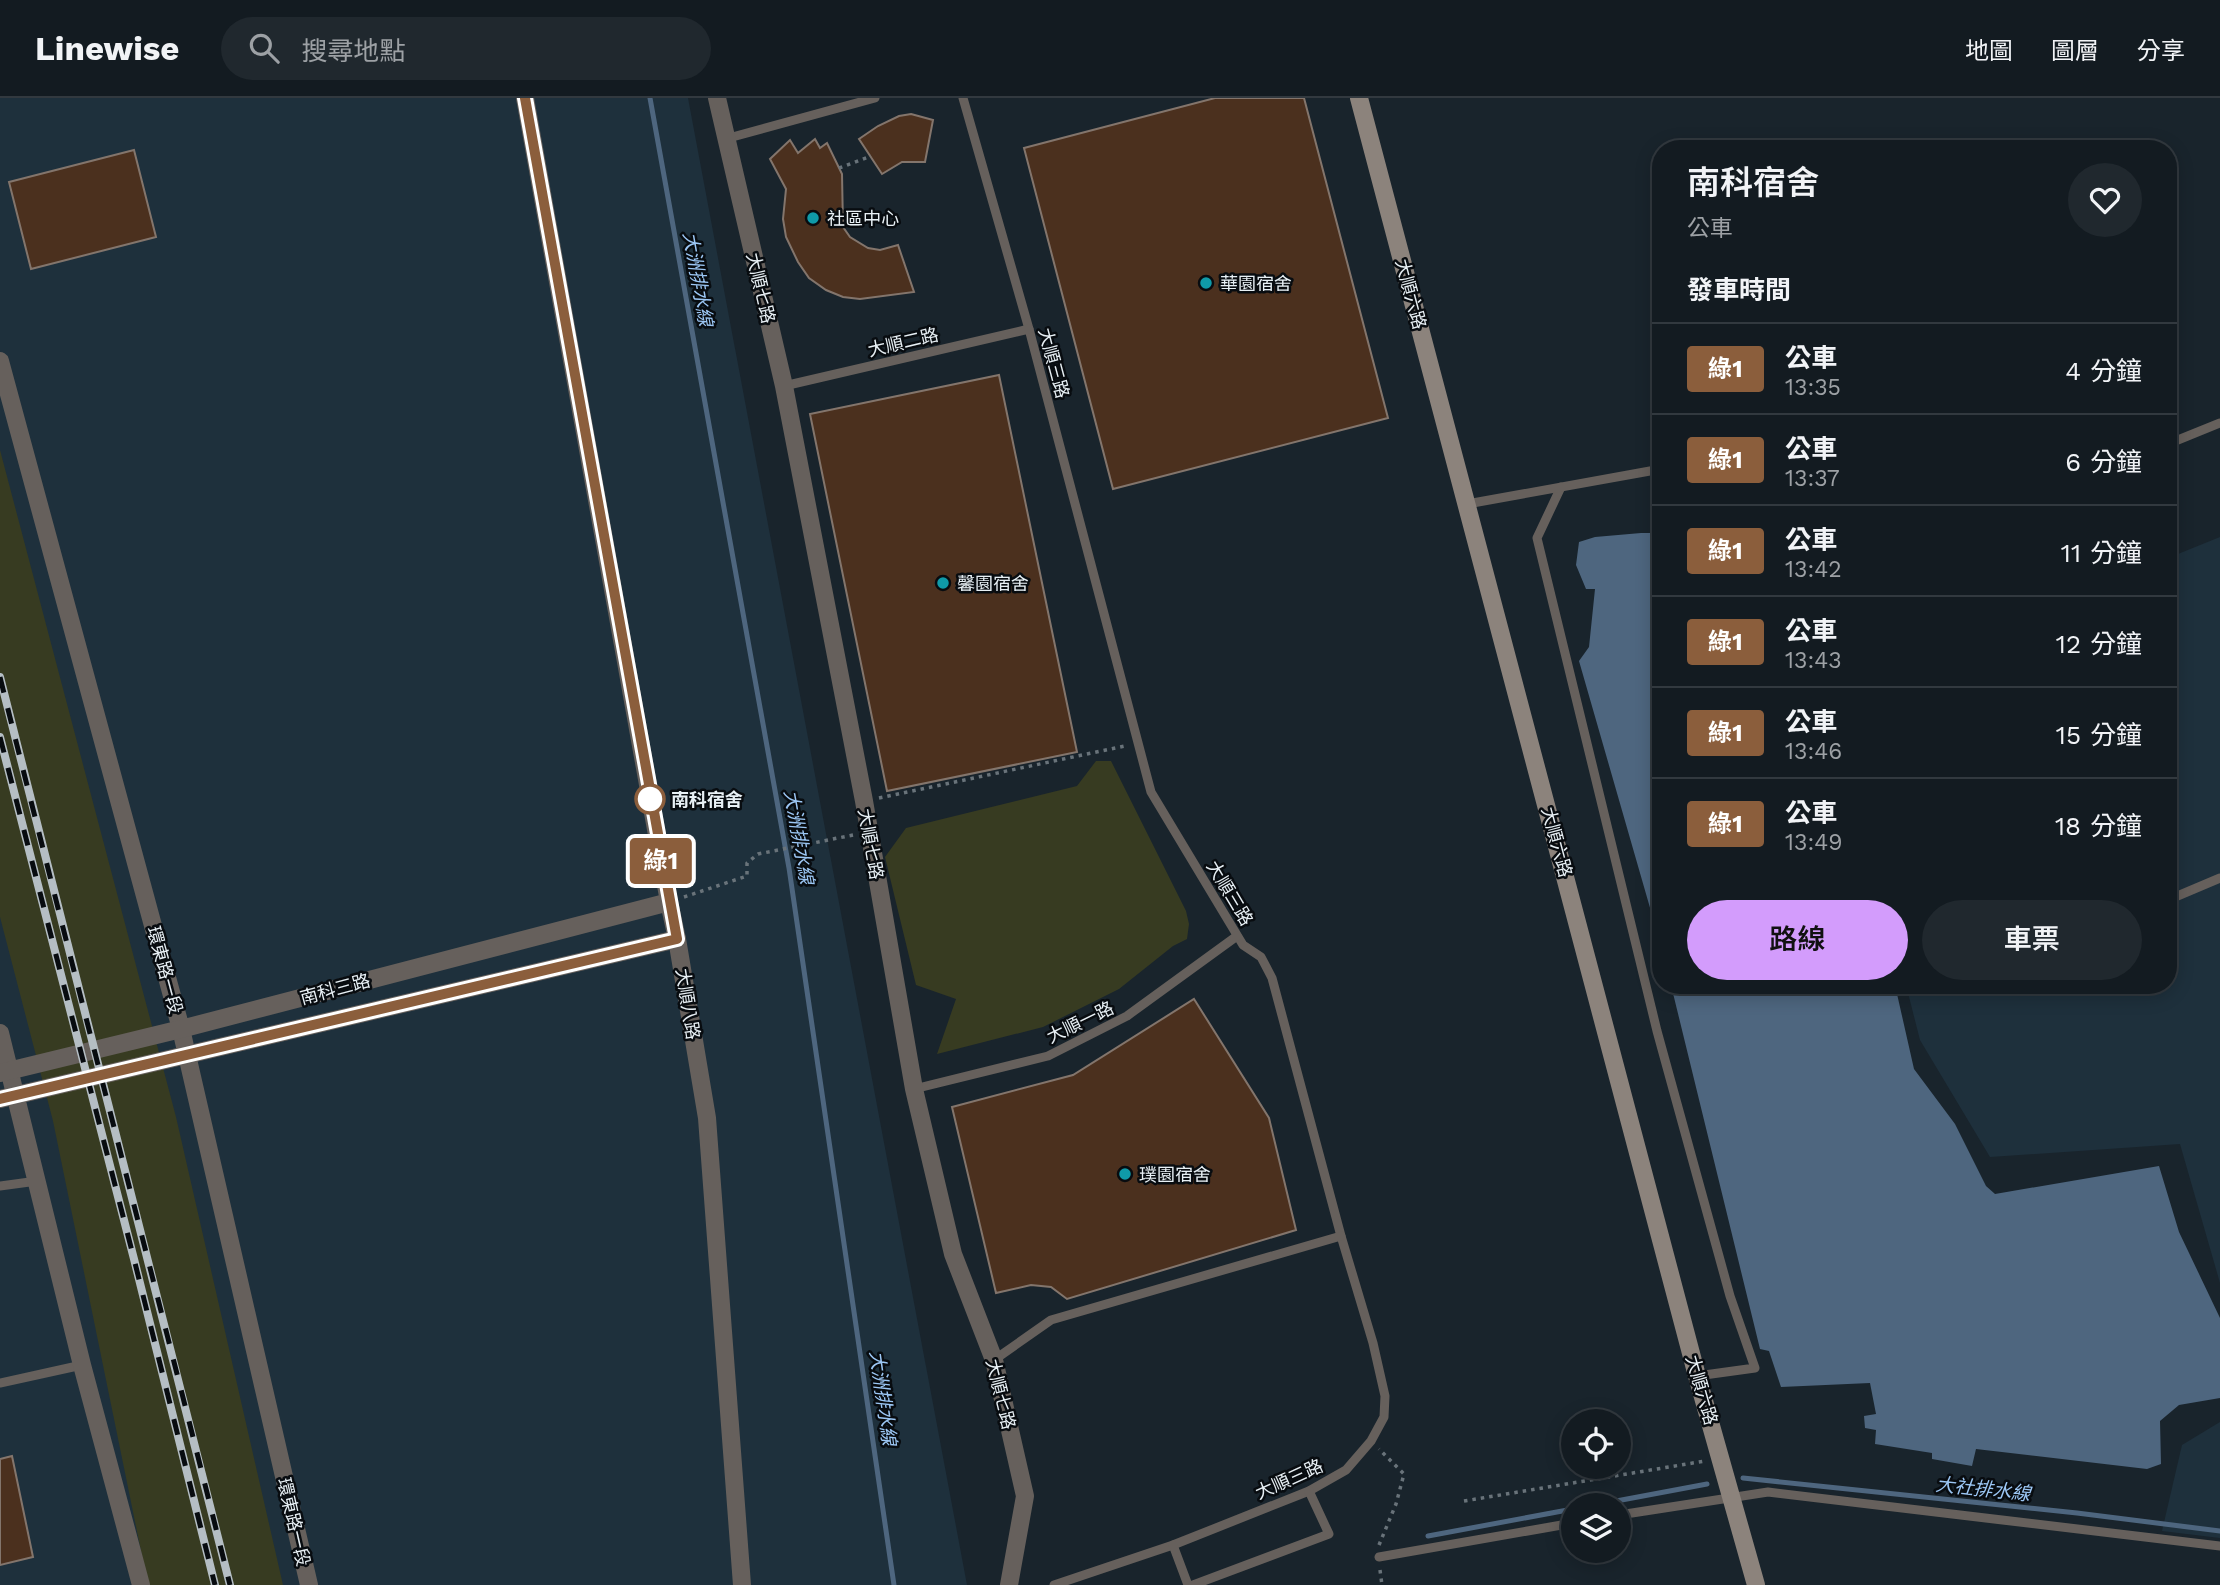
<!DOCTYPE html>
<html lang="zh-TW">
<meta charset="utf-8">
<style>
:root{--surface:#131b21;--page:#20282e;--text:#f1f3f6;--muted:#9da1a5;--line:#32393f;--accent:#d39cfc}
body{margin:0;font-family:"Work Sans","Noto Sans TC",sans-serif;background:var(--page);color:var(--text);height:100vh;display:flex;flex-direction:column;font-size:26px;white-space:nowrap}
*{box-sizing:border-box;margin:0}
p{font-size:23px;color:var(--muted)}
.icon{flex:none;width:38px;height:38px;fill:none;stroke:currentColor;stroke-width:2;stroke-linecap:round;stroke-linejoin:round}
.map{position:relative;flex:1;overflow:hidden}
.drawer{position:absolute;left:1652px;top:42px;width:525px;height:854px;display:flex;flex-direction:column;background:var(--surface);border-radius:28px;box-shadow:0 4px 18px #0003,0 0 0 2px var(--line)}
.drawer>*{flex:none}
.badge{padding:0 14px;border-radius:5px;font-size:24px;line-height:46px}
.controls{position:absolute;left:1561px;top:1311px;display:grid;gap:14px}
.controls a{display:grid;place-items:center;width:70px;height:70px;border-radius:50%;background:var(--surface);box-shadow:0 4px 18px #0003,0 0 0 2px var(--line);font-size:35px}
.map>.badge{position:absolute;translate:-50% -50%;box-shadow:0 0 0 4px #fff}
h2{padding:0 35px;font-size:26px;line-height:63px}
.round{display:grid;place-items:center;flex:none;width:74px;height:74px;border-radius:37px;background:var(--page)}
.headline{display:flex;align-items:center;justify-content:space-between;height:119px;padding:0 35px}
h1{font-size:33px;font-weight:600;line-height:52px}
.button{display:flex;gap:14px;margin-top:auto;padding:14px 35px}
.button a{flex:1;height:80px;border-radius:42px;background:var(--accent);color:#111;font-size:28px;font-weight:600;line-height:80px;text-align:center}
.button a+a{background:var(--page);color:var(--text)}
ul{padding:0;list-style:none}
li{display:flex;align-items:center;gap:21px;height:91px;padding:0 35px;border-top:2px solid var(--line)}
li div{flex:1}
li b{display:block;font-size:26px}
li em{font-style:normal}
li .badge{min-width:77px;font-weight:700;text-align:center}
header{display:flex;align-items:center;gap:42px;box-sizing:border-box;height:98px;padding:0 35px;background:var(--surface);border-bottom:2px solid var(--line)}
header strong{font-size:33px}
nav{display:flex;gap:38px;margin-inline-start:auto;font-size:24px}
.search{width:490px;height:63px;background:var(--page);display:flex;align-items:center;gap:18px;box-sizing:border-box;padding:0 24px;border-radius:38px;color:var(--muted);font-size:26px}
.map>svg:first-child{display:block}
.built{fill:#1e303c}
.green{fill:#373b21}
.water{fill:#4e667f}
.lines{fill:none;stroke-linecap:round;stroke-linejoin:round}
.stream{stroke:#4e667f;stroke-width:5}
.building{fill:#4b301e;stroke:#83756c;stroke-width:2}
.path{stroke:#69737a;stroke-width:3.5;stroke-dasharray:3.5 5;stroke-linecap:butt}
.lane{stroke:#66605c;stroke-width:9}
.street{stroke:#66605c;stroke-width:18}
.secondary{stroke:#8c837c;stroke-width:18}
.rail-casing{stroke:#b5bec4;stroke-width:8}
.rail{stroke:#080c10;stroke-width:5;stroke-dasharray:16;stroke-linecap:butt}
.line-casing{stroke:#fff;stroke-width:16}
.line{stroke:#8b5e3c;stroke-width:10}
.culture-dot{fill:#0f9aa8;stroke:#080c10;stroke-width:2.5}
.stop-dot{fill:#fff;stroke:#8b5e3c;stroke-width:3.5}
.labels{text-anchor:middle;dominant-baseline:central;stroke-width:5;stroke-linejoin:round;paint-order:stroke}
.poi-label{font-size:18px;fill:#e8f0f5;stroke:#080c10;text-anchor:start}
.street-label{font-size:18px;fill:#e8f0f5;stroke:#080c10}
.stop-label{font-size:18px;font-weight:bold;fill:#e8f0f5;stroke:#080c10;text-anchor:start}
.water-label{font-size:19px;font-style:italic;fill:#9cc7f5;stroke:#080c10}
</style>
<header>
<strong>Linewise</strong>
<div class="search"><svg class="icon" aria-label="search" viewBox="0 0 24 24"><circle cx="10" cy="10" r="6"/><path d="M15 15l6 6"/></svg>搜尋地點</div>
<nav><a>地圖</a><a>圖層</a><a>分享</a></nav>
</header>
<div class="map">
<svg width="2220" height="1487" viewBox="0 0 2220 1487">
<rect width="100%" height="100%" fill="#19242c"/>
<g class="built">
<polygon points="0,0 688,0 967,1487 0,1487"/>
<polygon points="2220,439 2220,1185 2180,1046 1990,1059 1920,942 1906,887 2168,887 2168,460"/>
<polygon points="2220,1324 2220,1440 2162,1433 2182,1347"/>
</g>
<g class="green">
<polygon points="0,352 176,1019 283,1487 148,1487 53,1023 0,819"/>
<polygon points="1096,663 1111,663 1186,813 1189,826 1187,841 1173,848 1119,891 1043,929 937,956 956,901 916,887 885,759 906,730 1077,688"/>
</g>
<g class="water">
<polygon points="1641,435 1658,435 1661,445 1661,848 1579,563 1589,549 1595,491 1586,491 1576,467 1579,444 1595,439"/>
<polygon points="1671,887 1895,887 1914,971 1955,1026 1986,1088 1995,1096 2159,1068 2179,1134 2220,1220 2220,1300 2179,1307 2160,1323 2161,1366 2147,1371 1976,1351 1972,1368 1932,1361 1932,1355 1875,1346 1876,1332 1865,1330 1864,1318 1876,1316 1870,1285 1781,1289 1769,1253 1760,1251"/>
</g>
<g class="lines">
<g class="stream">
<polyline points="650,0 789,770 894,1487"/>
<polyline points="1743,1380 2077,1415 2220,1433"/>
<polyline points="1595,1407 1707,1386"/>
<polyline points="1428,1438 1573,1411"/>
</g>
</g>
<g class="building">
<polygon points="1215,0 1304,0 1388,320 1113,391 1024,50"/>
<polygon points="911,16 933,22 925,64 902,64 882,76 859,41 878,28 899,18"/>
<polygon points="815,41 820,50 827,45 842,76 843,129 850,139 868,150 880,152 898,147 914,194 860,201 843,199 826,192 809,180 798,164 786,139 783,121 786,91 770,61 790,42 798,55"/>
<polygon points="134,52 156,139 31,171 9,84"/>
<polygon points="999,277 1077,654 887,693 810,316"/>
<polygon points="1194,901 1269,1020 1296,1132 1067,1201 1051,1189 1031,1187 996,1195 952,1009 1073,977"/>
<polygon points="12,1358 33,1459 0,1467 0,1361"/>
</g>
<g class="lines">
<g class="path">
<polyline points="839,70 871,58"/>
<polyline points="879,700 1125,648"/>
<polyline points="684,799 747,778 747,765 758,756 853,737"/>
<polyline points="1464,1403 1705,1363"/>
<polyline points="1379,1447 1396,1406 1404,1376 1379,1351"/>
<polyline points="1380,1472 1382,1487"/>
</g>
<g class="lane">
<polyline points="963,0 1029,231 1151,694 1243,847 1261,859 1272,880 1341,1138 1373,1245 1385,1298 1384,1319 1371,1343 1346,1372 1309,1393 1173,1447 1054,1487"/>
<polyline points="725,41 875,0"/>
<polyline points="784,288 1029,231"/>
<polyline points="2168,346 2220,325"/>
<polyline points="1561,389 1537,440 1657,933 1730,1198 1755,1270 1697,1278"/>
<polyline points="1467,406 1661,371"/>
<polyline points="2168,802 2220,780"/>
<polyline points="914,991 1048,958 1127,918 1237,838"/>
<polyline points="0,1088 37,1083"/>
<polyline points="994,1262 1051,1222 1341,1138"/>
<polyline points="0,1285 82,1267"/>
<polyline points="1619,1417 1768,1394 2220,1448"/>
<polyline points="1173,1447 1188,1487"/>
<polyline points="1379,1459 1573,1425"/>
<polyline points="1193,1487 1329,1436 1309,1393"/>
</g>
<g class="street">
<polyline points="525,0 669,804 677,841 707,1020 742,1487"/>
<polyline points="717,0 784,288 864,703 914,991 953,1156 994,1262 1025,1398 1009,1487"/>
<polyline points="0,263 181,931 309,1487"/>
<polyline points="0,935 82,1267 141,1487"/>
<polyline points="0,975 181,931 669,804"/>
<polyline points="0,1001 677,841"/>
</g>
<polyline class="secondary" points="1359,0 1697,1278 1756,1487"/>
<defs>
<g id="rail">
<path d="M0 579C75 882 155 1184 230 1487"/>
<polyline points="0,639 134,1161 215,1487"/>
</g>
</defs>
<use href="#rail" class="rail-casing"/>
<use href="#rail" class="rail"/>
</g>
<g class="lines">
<defs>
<polyline id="line" points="0,1001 677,841 525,0"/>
</defs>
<use href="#line" class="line-casing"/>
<use href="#line" class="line"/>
</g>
<g class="culture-dot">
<circle cx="813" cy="120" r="7"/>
<circle cx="1206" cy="185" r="7"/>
<circle cx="943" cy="485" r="7"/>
<circle cx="1125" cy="1076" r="7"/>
</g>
<circle class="stop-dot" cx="650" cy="701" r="14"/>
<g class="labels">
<g class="poi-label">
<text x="827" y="120">社區中心</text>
<text x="1220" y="185">華園宿舍</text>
<text x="957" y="485">馨園宿舍</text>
<text x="1139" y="1076">璞園宿舍</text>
</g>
<g class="street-label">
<text transform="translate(761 190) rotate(77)">大順七路</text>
<text transform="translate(1411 196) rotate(75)">大順六路</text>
<text transform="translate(903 244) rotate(-13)">大順二路</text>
<text transform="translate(1054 265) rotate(75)">大順三路</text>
<text transform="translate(1557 744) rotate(75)">大順六路</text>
<text transform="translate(871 746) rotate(80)">大順七路</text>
<text transform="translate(1230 795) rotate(59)">大順三路</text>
<text transform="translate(165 872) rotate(75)">環東路一段</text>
<text transform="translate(335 891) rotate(-15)">南科三路</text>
<text transform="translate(688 906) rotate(81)">大順八路</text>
<text transform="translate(1080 924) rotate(-26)">大順一路</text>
<text transform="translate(1702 1292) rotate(74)">大順六路</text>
<text transform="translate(1001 1296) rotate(76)">大順七路</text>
<text transform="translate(1289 1381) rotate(-24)">大順三路</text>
<text transform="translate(294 1424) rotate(77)">環東路一段</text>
</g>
<g class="stop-label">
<text x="671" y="701">南科宿舍</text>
</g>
<g class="water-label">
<text transform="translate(698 181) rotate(80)">大洲排水線</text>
<text transform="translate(799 739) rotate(80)">大洲排水線</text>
<text transform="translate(883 1300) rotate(82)">大洲排水線</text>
<text transform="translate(1983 1391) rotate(6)">大社排水線</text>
</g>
</g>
</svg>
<div class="controls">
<a><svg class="icon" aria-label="locate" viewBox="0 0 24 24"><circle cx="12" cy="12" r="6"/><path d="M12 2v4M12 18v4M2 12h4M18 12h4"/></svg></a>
<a><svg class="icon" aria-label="layers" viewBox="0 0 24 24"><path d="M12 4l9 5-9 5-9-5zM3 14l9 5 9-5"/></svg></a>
</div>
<b class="badge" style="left:661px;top:763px;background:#8b5e3c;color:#fff">綠1</b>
<section class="drawer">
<div class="headline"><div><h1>南科宿舍</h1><p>公車</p></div><a class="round"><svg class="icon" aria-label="heart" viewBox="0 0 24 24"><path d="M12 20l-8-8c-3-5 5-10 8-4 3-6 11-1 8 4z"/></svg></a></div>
<h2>發車時間</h2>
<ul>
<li><span class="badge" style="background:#8b5e3c;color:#fff">綠1</span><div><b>公車</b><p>13:35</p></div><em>4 分鐘</em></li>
<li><span class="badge" style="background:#8b5e3c;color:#fff">綠1</span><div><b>公車</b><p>13:37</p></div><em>6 分鐘</em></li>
<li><span class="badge" style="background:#8b5e3c;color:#fff">綠1</span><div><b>公車</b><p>13:42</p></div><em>11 分鐘</em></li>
<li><span class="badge" style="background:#8b5e3c;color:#fff">綠1</span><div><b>公車</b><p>13:43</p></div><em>12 分鐘</em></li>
<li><span class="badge" style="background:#8b5e3c;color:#fff">綠1</span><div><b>公車</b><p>13:46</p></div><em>15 分鐘</em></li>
<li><span class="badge" style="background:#8b5e3c;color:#fff">綠1</span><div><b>公車</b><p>13:49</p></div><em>18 分鐘</em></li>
</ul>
<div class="button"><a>路線</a><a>車票</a></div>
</section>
</div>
